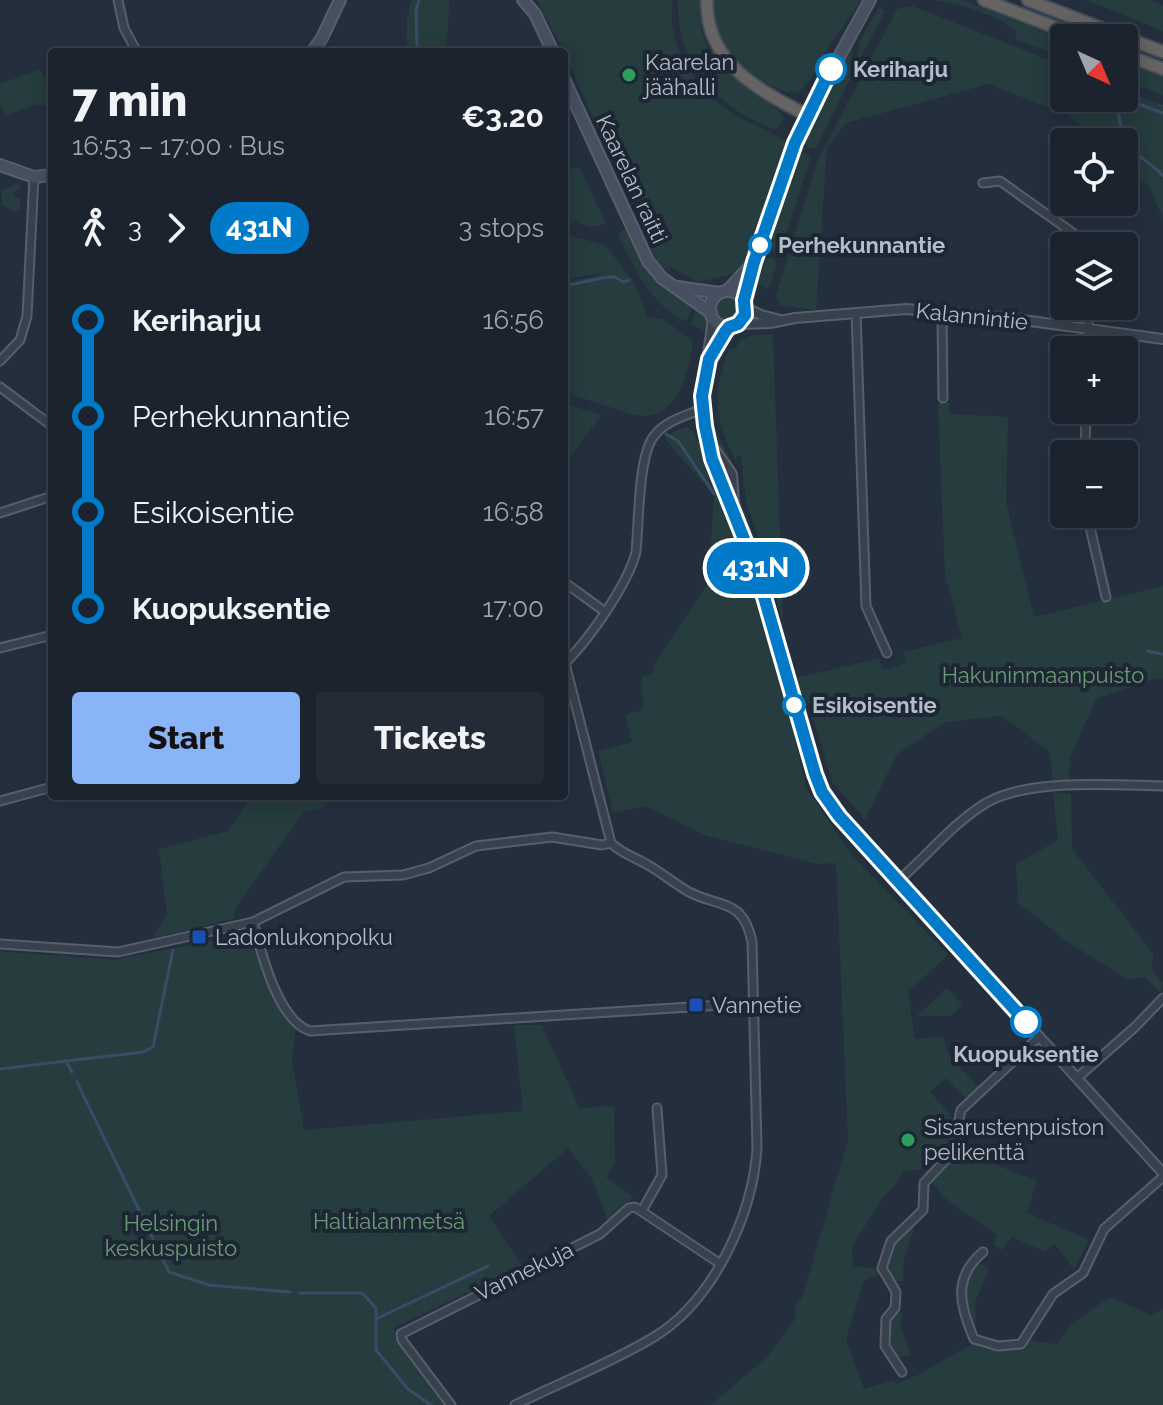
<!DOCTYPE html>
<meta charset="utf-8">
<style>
:root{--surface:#1b232e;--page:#242b36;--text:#f1f3f6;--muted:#a0a4aa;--line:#39404a;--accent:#8ab4f8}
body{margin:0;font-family:Raleway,sans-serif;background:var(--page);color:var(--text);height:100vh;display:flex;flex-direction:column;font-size:30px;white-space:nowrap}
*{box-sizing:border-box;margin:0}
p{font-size:26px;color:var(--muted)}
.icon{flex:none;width:44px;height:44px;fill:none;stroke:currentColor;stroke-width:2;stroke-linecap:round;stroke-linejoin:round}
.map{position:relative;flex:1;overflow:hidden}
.details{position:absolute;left:48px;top:48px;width:520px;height:752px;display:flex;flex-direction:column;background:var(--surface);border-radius:8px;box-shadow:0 4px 20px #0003,0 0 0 2px var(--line)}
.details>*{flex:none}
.badge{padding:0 16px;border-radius:26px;font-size:28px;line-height:52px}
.needle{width:52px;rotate:136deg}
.buttons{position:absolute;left:1050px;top:24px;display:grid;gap:16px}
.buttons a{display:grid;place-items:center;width:88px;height:88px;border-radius:8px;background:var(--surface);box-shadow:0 4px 20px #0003,0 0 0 2px var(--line);font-size:40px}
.map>.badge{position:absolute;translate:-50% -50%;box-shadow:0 0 0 4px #fff}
.legs{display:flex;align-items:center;gap:12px;height:88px;padding:0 24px;font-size:26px}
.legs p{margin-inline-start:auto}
.head{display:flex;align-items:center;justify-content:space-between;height:136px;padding:0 24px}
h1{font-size:44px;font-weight:800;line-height:60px}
.primary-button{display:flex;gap:16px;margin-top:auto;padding:16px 24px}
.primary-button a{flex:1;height:92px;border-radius:8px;background:var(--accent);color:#111;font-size:32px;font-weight:800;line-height:92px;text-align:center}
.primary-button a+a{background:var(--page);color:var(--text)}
ul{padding:0 24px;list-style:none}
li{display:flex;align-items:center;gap:28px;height:96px;font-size:30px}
li i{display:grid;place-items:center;width:12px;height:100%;margin:0 10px;background:currentColor}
li i::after{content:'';width:20px;height:20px;margin:-10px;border:6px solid;border-radius:50%;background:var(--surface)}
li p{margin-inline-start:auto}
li:first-child i{background:linear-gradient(#0000 50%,currentColor 0)}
li:last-child i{background:linear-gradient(currentColor 50%,#0000 0)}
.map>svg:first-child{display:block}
.green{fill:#263c3f}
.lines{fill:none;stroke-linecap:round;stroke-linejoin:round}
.stream{stroke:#394c67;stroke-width:3}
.minor-casing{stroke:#565f6c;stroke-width:11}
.tertiary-casing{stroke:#565f6c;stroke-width:12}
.secondary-casing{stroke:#565f6c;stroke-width:14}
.trunk-casing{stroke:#434c59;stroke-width:15}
.minor{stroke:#38414e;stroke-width:7}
.tertiary{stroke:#38414e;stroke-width:8}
.secondary{stroke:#465061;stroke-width:10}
.trunk{stroke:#656462;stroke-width:11}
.line-1-casing{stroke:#fff;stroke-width:18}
.line-1{stroke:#007ac9;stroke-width:12}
.stop-1-dot{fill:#fff;stroke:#007ac9;stroke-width:4}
.leisure-dot{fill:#2e9e5b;stroke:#1d2633;stroke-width:3}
.transit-dot{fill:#1a4fb4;stroke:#1d2633;stroke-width:3}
.labels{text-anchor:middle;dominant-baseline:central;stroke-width:8;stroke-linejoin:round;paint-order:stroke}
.poi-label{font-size:22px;fill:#b4bcc9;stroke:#1d2633;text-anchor:start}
.stop-label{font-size:22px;font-weight:bold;fill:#b4bcc9;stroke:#1d2633;text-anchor:start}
.street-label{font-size:22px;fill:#b4bcc9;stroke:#1d2633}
.park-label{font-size:22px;fill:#6b9a76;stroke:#1d2633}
</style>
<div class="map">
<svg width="1163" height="1405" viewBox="0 0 1163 1405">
<rect width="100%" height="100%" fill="#242f3e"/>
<g class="green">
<polygon points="411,0 449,0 447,52 406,52 407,18"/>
<path d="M537 0H672C668 51 696 91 739 117 755 126 775 132 788 145L756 245 738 276 733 274 697 282 671 267 668 271 658 263 564 52Z"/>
<path d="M678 0H700C695 71 745 76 784 117L776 130C719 110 675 63 678 0Z"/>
<path d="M714 0H861C851 17 839 31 828 47 817 63 814 81 797 93 786 93 778 89 768 84 733 67 714 39 714 0Z"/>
<path d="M935 0H962L1064 39V57L1015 39 1016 31C995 13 961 5 935 0Z"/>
<polygon points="1087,0 1149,0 1163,5 1163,31"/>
<polygon points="912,6 1064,66 1064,98 1124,98 1124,90 1163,105 1163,218 1149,186 1124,164 1124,142 1100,142 1070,116 989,84 846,123 827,148 816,310 779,305 776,295 818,159 897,9"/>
<polygon points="879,7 885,11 857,65 859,42"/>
<polygon points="851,44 853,47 849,81 816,148 810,149 802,141"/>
<polygon points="1124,62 1163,77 1163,95 1124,80"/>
<polygon points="40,69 52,95 52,105 35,105 7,115 0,106 0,84"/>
<polygon points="800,149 811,157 781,250 773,251 769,241"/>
<polygon points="580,168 606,224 590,227 564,218 564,169"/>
<polygon points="18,183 21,188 14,192 15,197 20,199 20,210 13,212 2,204 2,191"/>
<path d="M628 229C646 267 653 288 693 304L688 318 684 321C649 301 635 270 618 234L622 230Z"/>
<path d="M564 234 605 245 634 282 647 316 663 319 693 341C689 373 676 424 634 415L564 392V282L597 276 606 272 564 280Z"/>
<polygon points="771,257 777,262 771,283 766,289 755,282 763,260"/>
<circle cx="728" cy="308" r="12"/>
<polygon points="697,305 706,315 709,333 691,324"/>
<path d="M754 335H773L783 621 765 564V555L746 502 741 456 737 455 736 461C713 417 712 395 729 349L736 348 740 340Z"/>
<polygon points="708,400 711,401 715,429 738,474 741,501 755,539 758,557 739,509 730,466 712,432"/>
<polygon points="949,402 950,414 1008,417 1006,502 1034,617 1163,586 1163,679 1157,678 1096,699 1070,758 1069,782 1053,782 1050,752 1002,716 946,722 897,754 865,819 832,782 808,702 800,690 797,678 879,658 883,670 906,663 903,652 962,638 945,575 938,407 939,403"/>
<polygon points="564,403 601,415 564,467"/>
<path d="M688 427 694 432 746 564 794 734 806 788 853 856 948 955 908 992 915 1039 943 1037 950 1057 979 1087 966 1099 946 1078 930 1092 951 1115C952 1147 939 1172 904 1171L897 1183 883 1197 852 1247 853 1267 878 1268 881 1274 864 1280 846 1339 864 1389 894 1380 896 1384 918 1375 973 1344 999 1351 1026 1348 1030 1340 1056 1344 1073 1323 1110 1297 1151 1315 1163 1309V1405H711L767 1357 795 1319V1307L803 1296 848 1139 836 863 817 864 705 835 645 806 613 813 598 751 632 742 625 715 643 710 642 676 654 673 653 666 709 582 714 495 664 438 677 430Z"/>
<polygon points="1053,793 1071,794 1072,849 1154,955 1151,968 1163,984 1160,992 1144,977 1129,980 1066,941 1018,902 1016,864 1058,840"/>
<polygon points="252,796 333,796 326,807 303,812 235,909 234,919 152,938 167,915 159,849 228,831"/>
<polygon points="256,932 281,1003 296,1025 292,1060 304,1130 523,1111 514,1025 542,1025 579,1108 614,1106 615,1162 606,1177 633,1197 608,1221 592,1179 568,1148 489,1216 522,1266 394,1328 395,1339 444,1405 0,1405 0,951 114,960"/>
<polygon points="947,988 962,1005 951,1016 917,1016"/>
<polygon points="963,1152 1037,1181 1027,1213 1089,1240 1074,1270 1055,1244 1044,1251 1012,1237 1002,1250 994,1245 997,1235 943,1197 931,1181"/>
<polygon points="912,1225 914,1229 904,1260 903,1281 894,1281 888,1268 895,1244"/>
<path d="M981 1263 989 1270 975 1302 976 1333C965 1313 956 1277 981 1263Z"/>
<polygon points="896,1313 902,1313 901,1327 911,1355 896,1357 890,1347 891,1320"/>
</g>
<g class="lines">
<g class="stream">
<polyline points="417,52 416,10 419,0"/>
<path d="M1117 98C1119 121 1120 137 1137 154 1146 162 1156 167 1163 176"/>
<polyline points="1123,98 1163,113"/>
<polyline points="564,286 607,277 614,277 624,282 629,280"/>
<polyline points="666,434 678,441 714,494"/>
<polyline points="1147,651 1163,654"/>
<polyline points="66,1061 143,1052 153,1047 173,950"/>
<polyline points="0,1069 66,1061 72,1072"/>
<polyline points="77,1082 169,1272 209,1285 290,1292"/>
<polyline points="300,1293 362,1293 376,1308 376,1350 408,1389 431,1405"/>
<polyline points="376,1319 488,1266"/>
</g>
<defs>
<g id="minor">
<polyline points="118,0 124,28 137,52"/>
<polyline points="983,183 1000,181 1073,233 1084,246"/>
<polyline points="942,312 943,398"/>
<polyline points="856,313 866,606 887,653"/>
<polyline points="1088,350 1088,306"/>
<polyline points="0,361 20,340 27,316 34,177"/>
<polyline points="0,387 52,426"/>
<polyline points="1085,454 1086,410"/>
<polyline points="0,513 52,496"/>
<polyline points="1087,514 1106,597"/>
<polyline points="564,582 604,611"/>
<polyline points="0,648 52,635"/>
<path d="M564 664C588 641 628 584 636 552 639 524 638 456 654 436 665 421 685 416 702 409"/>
<polyline points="0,801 52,787"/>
<path d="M898 881C927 856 953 823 986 803 1030 778 1112 785 1163 786"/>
<path d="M253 922C261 952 278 1021 310 1031L753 1003"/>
<polyline points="0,944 118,952 253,922 344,877 403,875 429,868 476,846 552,837 602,845 611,843"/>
<polyline points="1077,1078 1135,1027 1163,998"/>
<polyline points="642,1211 662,1175 657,1108"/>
<path d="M983 1252C952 1278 960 1306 974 1339L998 1346 1021 1344 1053 1294 1083 1273 1104 1229 1163 1177"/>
<polyline points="902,1372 885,1346 886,1319 895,1308 896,1292 882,1268 891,1241 923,1210 924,1183 952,1153 961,1110 1039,1037"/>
<polyline points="451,1405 402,1340 401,1334 600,1234 629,1208 635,1207 719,1263"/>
<path d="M515 1405C559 1383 613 1362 654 1337 713 1301 752 1217 757 1149L752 942C743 898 720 908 689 892 675 884 662 873 648 865 635 857 622 854 611 843L565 663"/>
</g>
<g id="tertiary">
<polyline points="746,308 761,315 780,320"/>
<polyline points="713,319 702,396 712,459 756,569 815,774 827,800 839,816 1163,1173"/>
<polyline points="738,324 770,323 795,318 906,309 1008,318 1163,339"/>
<polyline points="709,358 729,327"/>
<polyline points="711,444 732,474 734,507"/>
</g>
<g id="secondary">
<polyline points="523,0 535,14 553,52"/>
<polyline points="312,52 322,38 340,0"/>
<polyline points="564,79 648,261 662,278 711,313"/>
<polyline points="0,165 34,177 52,175"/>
<polyline points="678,287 720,293"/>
<polyline points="727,291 754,262"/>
<circle cx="728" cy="309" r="18"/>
<polyline points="744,300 795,143 807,115 870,0"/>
</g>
<g id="trunk">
<path d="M707 0C705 62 758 90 807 115"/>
<polyline points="984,0 1083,38"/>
<polyline points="1028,0 1163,52"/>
<polyline points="1124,54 1163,69"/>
</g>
</defs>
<use href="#minor" class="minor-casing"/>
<use href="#tertiary" class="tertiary-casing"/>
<use href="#secondary" class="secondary-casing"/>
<use href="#trunk" class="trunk-casing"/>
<use href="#minor" class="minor"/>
<use href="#tertiary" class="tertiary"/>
<use href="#secondary" class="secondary"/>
<use href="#trunk" class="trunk"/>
</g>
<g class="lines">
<defs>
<polyline id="line-1" points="831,69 795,143 754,262 744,300 745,315 738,324 729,327 725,332 709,359 702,396 705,426 712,459 756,569 815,774 822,792 839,816 1026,1022"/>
</defs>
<use href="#line-1" class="line-1-casing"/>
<use href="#line-1" class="line-1"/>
</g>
<g class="stop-1-dot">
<circle cx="831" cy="69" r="14"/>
<circle cx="760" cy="245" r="10"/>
<circle cx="794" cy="705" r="10"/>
<circle cx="1026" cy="1022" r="14"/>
</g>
<g class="leisure-dot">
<circle cx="629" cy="75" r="8"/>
<circle cx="908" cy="1140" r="8"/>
</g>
<g class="transit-dot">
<rect x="191" y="929" width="16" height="16" rx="4"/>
<rect x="688" y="997" width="16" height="16" rx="4"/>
</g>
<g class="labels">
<g class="poi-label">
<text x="645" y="62">Kaarelan<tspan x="645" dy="25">jäähalli</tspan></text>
<text x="215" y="937">Ladonlukonpolku</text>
<text x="712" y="1005">Vannetie</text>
<text x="924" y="1127">Sisarustenpuiston<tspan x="924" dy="25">pelikenttä</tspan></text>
</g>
<g class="stop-label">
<text x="853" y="69">Keriharju</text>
<text x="778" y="245">Perhekunnantie</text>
<text x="812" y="705">Esikoisentie</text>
<text x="1026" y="1054" text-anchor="middle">Kuopuksentie</text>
</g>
<g class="street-label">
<text transform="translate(632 179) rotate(65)">Kaarelan raitti</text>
<text transform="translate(972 316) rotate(6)">Kalannintie</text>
<text transform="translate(524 1271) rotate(-26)">Vannekuja</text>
</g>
<g class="park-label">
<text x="1043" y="675">Hakuninmaanpuisto</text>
<text x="389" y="1221">Haltialanmetsä</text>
<text x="171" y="1223">Helsingin<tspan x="171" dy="25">keskuspuisto</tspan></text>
</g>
</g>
</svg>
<div class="buttons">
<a><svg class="needle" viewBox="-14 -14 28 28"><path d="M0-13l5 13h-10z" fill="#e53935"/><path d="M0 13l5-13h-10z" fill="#a0a4aa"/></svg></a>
<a><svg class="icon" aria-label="locate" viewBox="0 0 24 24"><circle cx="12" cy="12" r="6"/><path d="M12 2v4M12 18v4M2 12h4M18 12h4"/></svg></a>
<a><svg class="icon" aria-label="layers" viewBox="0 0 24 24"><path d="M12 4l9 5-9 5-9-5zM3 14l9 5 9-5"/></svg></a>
<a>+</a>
<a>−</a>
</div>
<b class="badge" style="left:756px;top:568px;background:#007ac9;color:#fff">431N</b>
<section class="details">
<div class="head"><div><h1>7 min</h1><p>16:53 – 17:00 · Bus</p></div><b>€3.20</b></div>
<div class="legs"><svg class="icon" aria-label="walk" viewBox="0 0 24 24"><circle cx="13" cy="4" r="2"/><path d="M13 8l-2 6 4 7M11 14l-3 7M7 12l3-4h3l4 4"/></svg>3<svg class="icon" aria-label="forward" viewBox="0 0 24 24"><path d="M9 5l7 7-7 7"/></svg><b class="badge" style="background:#007ac9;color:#fff">431N</b><p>3 stops</p></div>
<ul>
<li><i style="color:#007ac9"></i><b>Keriharju</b><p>16:56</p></li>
<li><i style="color:#007ac9"></i><span>Perhekunnantie</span><p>16:57</p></li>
<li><i style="color:#007ac9"></i><span>Esikoisentie</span><p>16:58</p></li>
<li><i style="color:#007ac9"></i><b>Kuopuksentie</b><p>17:00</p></li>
</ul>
<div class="primary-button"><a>Start</a><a>Tickets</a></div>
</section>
</div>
